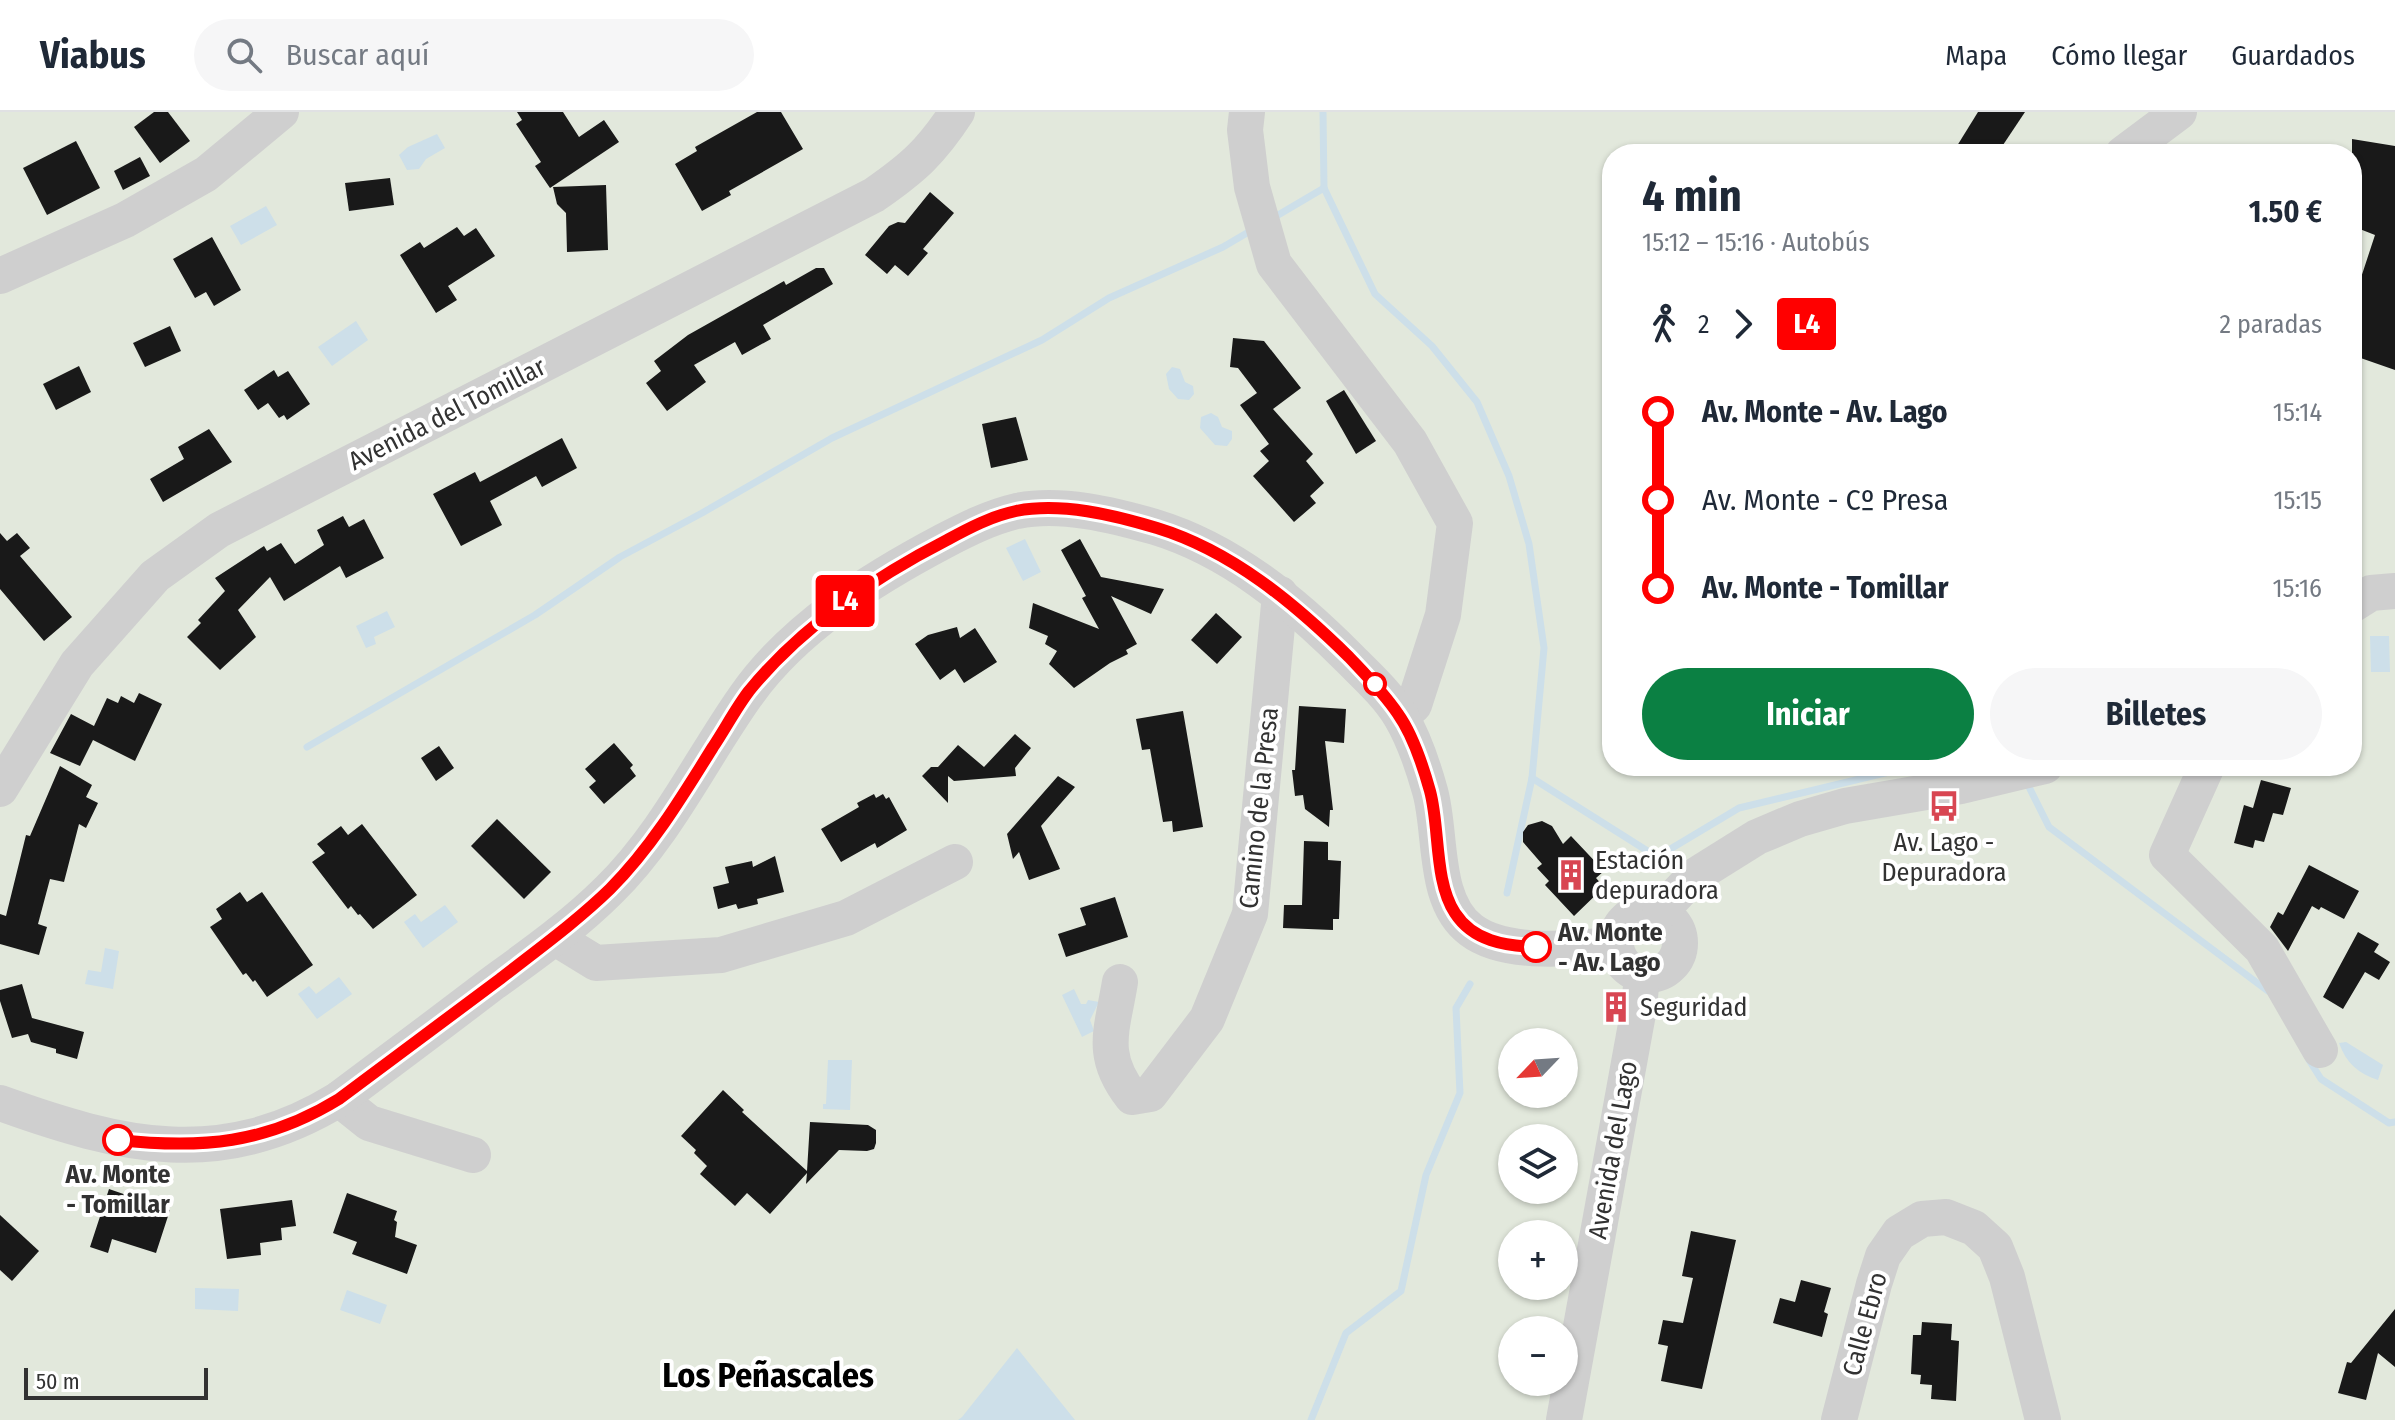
<!DOCTYPE html>
<html lang="es">
<meta charset="utf-8">
<style>
:root{--surface:#fff;--page:#f6f6f7;--text:#1f2937;--muted:#747a83;--line:#e0e1e3;--accent:#0b8043}
body{margin:0;font-family:"Fira Sans Condensed",sans-serif;background:var(--page);color:var(--text);height:100vh;display:flex;flex-direction:column;font-size:30px;white-space:nowrap}
*{box-sizing:border-box;margin:0}
p{font-size:26px;color:var(--muted)}
.icon{flex:none;width:44px;height:44px;fill:none;stroke:currentColor;stroke-width:2;stroke-linecap:round;stroke-linejoin:round}
.map{position:relative;flex:1;overflow:hidden}
.drawer{position:absolute;left:1602px;top:32px;width:760px;height:632px;display:flex;flex-direction:column;background:var(--surface);border-radius:32px;box-shadow:0 2px 6px #0004}
.drawer>*{flex:none}
.badge{padding:0 16px;border-radius:6px;font-size:28px;line-height:52px}
.needle{width:52px;rotate:245deg}
.fabs{position:absolute;left:1498px;top:916px;display:grid;gap:16px}
.fabs a{display:grid;place-items:center;width:80px;height:80px;border-radius:50%;background:var(--surface);box-shadow:0 2px 6px #0004;font-size:40px}
.scale{position:absolute;left:24px;bottom:20px;width:184px;box-sizing:border-box;padding-left:8px;border:4px solid #323232;border-top:0;font-size:22px;line-height:28px;white-space:nowrap;color:#323232;-webkit-text-stroke:6px #fff;paint-order:stroke}
.map>.badge{position:absolute;translate:-50% -50%;box-shadow:0 0 0 4px #fff}
.legs{display:flex;align-items:center;gap:12px;height:88px;padding:0 40px;font-size:26px}
.legs p{margin-inline-start:auto}
.headline{display:flex;align-items:center;justify-content:space-between;height:136px;padding:0 40px}
h1{font-size:44px;font-weight:700;line-height:60px}
.primary-button{display:flex;gap:16px;margin-top:auto;padding:16px 40px}
.primary-button a{flex:1;height:92px;border-radius:48px;background:var(--accent);color:#fff;font-size:32px;font-weight:700;line-height:92px;text-align:center}
.primary-button a+a{background:var(--page);color:var(--text)}
ul{padding:0 40px;list-style:none}
li{display:flex;align-items:center;gap:28px;height:88px;font-size:30px}
li i{display:grid;place-items:center;width:12px;height:100%;margin:0 10px;background:currentColor}
li i::after{content:'';width:20px;height:20px;margin:-10px;border:6px solid;border-radius:50%;background:var(--surface)}
li p{margin-inline-start:auto}
li:first-child i{background:linear-gradient(#0000 50%,currentColor 0)}
li:last-child i{background:linear-gradient(currentColor 50%,#0000 0)}
header{display:flex;align-items:center;gap:48px;box-sizing:border-box;height:112px;padding:0 40px;background:var(--surface);border-bottom:2px solid var(--line)}
header strong{font-size:38px}
nav{display:flex;gap:44px;margin-inline-start:auto;font-size:28px}
.search{width:560px;height:72px;background:var(--page);display:flex;align-items:center;gap:20px;box-sizing:border-box;padding:0 28px;border-radius:44px;color:var(--muted);font-size:30px}
.map>svg:first-child{display:block}
.green{fill:#e2e8dc;fill-rule:evenodd}
.water{fill:#cddfe9}
.lines{fill:none;stroke-linecap:round;stroke-linejoin:round}
.stream{stroke:#cddfe9;stroke-width:7}
.building{fill:#191919}
.minor{stroke:#cfcfcf;stroke-width:36}
.line-1-casing{stroke:#fff;stroke-width:18}
.line-1{stroke:#f00;stroke-width:12}
.stop-1-dot{fill:#fff;stroke:#f00;stroke-width:4}
.labels{text-anchor:middle;dominant-baseline:central;stroke-width:8;stroke-linejoin:round;paint-order:stroke}
.street-label{font-size:26px;fill:#323232;stroke:#fff}
.poi-label{font-size:26px;fill:#323232;stroke:#fff;text-anchor:start}
.stop-label{font-size:26px;font-weight:bold;fill:#323232;stroke:#fff;text-anchor:start}
.district-label{font-size:34px;font-weight:bold;fill:#000;stroke:#fff}
</style>
<header>
<strong>Viabus</strong>
<div class="search"><svg class="icon" aria-label="search" viewBox="0 0 24 24"><circle cx="10" cy="10" r="6"/><path d="M15 15l6 6"/></svg>Buscar aquí</div>
<nav><a>Mapa</a><a>Cómo llegar</a><a>Guardados</a></nav>
</header>
<div class="map">
<svg width="2395" height="1308" viewBox="0 0 2395 1308">
<rect width="100%" height="100%" fill="#fff"/>
<path class="green" d="M0 0H2395V1308H0ZM1612 42H2352V654H1612ZM1512 930H1564V982H1512ZM1512 1026H1564V1078H1512ZM1512 1122H1564V1174H1512ZM1512 1218H1564V1270H1512Z"/>
<g class="water">
<polygon points="437,22 445,36 426,47 419,57 407,58 399,43 408,35"/>
<polygon points="266,94 277,113 241,133 230,114"/>
<polygon points="356,209 368,228 332,254 318,235"/>
<polygon points="1172,255 1180,257 1185,270 1193,274 1194,282 1189,288 1178,287 1169,277 1166,262"/>
<polygon points="1211,301 1218,305 1222,315 1232,319 1232,327 1227,334 1215,333 1200,316 1201,305"/>
<polygon points="1025,427 1041,460 1023,469 1006,436"/>
<polygon points="387,499 395,515 374,525 376,532 366,536 356,514"/>
<polygon points="2370,524 2389,524 2390,560 2371,560"/>
<polygon points="445,793 458,810 423,836 404,810 415,802 421,810"/>
<polygon points="105,836 119,839 113,877 85,872 88,858 101,860"/>
<polygon points="339,865 352,882 317,907 298,882 309,874 316,882"/>
<polygon points="1074,877 1081,892 1086,892 1088,888 1099,890 1090,908 1094,919 1082,925 1062,883"/>
<path d="M2346 930 2383 953 2378 968C2359 962 2346 951 2339 931Z"/>
<polygon points="828,948 852,948 850,998 823,997 823,992 826,992"/>
<polygon points="195,1176 239,1177 238,1199 195,1197"/>
<polygon points="347,1178 387,1193 380,1212 340,1198"/>
<polygon points="1017,1236 1075,1308 958,1308 962,1305"/>
</g>
<g class="lines">
<g class="stream">
<polyline points="1323,0 1324,76 1375,182 1432,234 1477,290 1509,364 1529,432 1544,536 1532,666 1507,781"/>
<polyline points="1273,106 1324,76"/>
<polyline points="307,635 535,503 620,445 702,401 832,326 1042,228 1109,186 1223,135 1252,118"/>
<polyline points="1532,666 1657,745 1739,696 1914,654"/>
<polyline points="2027,671 2049,715 2268,879"/>
<polyline points="2309,948 2321,967 2389,1011 2395,1010"/>
<polyline points="1311,1308 1346,1221 1401,1179 1426,1063 1460,981 1456,896 1470,872"/>
</g>
</g>
<g class="building">
<polygon points="154,0 168,0 190,29 160,51 134,15"/>
<polygon points="517,0 563,0 579,25 604,8 619,30 550,76 535,54 541,50 516,12 522,8"/>
<polygon points="757,0 781,0 803,37 729,79 731,83 702,99 675,52 697,39 695,35"/>
<polygon points="1978,0 2025,0 1997,42 1952,42"/>
<polygon points="2352,27 2395,34 2395,258 2352,243 2352,193 2375,123 2352,114"/>
<polygon points="76,29 100,76 47,103 23,56"/>
<polygon points="140,45 150,64 123,78 114,59"/>
<polygon points="390,66 394,93 349,99 345,71"/>
<polygon points="606,73 608,138 567,140 566,101 557,92 553,75"/>
<polygon points="930,80 954,101 923,137 928,141 908,164 895,153 887,162 865,143 889,114 898,110 905,111"/>
<polygon points="457,115 464,124 476,116 495,144 448,174 457,188 436,201 400,143 420,130 424,136"/>
<polygon points="212,125 241,178 214,194 206,180 195,186 173,147"/>
<polygon points="816,156 824,156 833,172 763,213 771,227 742,243 735,230 694,253 706,270 667,299 646,271 661,259 654,249 688,223 784,169 786,173"/>
<polygon points="170,214 181,239 145,255 133,231"/>
<polygon points="1233,226 1264,229 1301,276 1273,297 1313,342 1306,349 1324,371 1310,384 1316,391 1294,410 1253,364 1269,349 1260,339 1269,332 1240,293 1257,281 1238,256 1230,255"/>
<polygon points="79,254 91,280 56,298 43,272"/>
<polygon points="274,258 278,265 288,259 310,292 287,308 284,303 279,306 268,291 258,298 244,278"/>
<polygon points="1344,278 1376,329 1356,342 1326,289"/>
<polygon points="1016,305 1028,348 991,356 982,312"/>
<polygon points="209,317 232,350 163,390 150,367 184,347 178,335"/>
<polygon points="562,326 577,356 542,375 536,364 490,389 502,413 461,434 433,382 475,360 480,370"/>
<polygon points="343,404 349,415 364,407 384,446 346,466 340,454 284,489 270,465 238,498 256,525 220,558 187,525 201,511 198,508 225,479 215,466 264,434 267,439 281,431 295,452 324,433 317,418"/>
<polygon points="0,421 7,429 17,421 30,436 20,444 72,505 44,529 0,477"/>
<polygon points="1080,427 1101,465 1164,477 1151,502 1111,484 1137,532 1126,538 1128,542 1110,551 1074,576 1049,552 1057,539 1045,532 1048,524 1029,516 1033,491 1099,517 1082,486 1086,484 1061,438"/>
<polygon points="1216,501 1242,525 1217,552 1191,528"/>
<polygon points="957,515 960,526 975,516 997,550 964,571 955,557 940,568 915,532 928,523"/>
<polygon points="139,581 162,592 135,649 93,628 80,654 50,641 71,602 94,614 107,586 118,591 121,584 134,591"/>
<polygon points="1299,594 1346,597 1344,631 1325,629 1333,698 1330,698 1329,715 1305,697 1303,683 1295,684 1292,658 1295,658"/>
<polygon points="1183,599 1203,715 1173,720 1172,709 1163,710 1150,637 1142,638 1136,607"/>
<polygon points="1015,622 1031,636 1015,656 1016,664 954,669 948,664 948,691 922,664 931,655 938,655 958,633 984,655"/>
<polygon points="614,631 633,653 630,656 636,664 604,692 589,675 596,669 585,657"/>
<polygon points="439,634 454,656 436,669 421,646"/>
<polygon points="60,654 92,673 86,685 98,691 86,716 79,712 64,770 50,767 38,812 47,815 39,843 0,832 0,802 6,804 26,723 30,724"/>
<polygon points="1058,664 1075,675 1041,714 1060,757 1029,768 1019,740 1013,747 1007,722"/>
<polygon points="2261,668 2291,676 2283,703 2273,701 2264,730 2255,728 2253,736 2234,731 2244,693 2253,696"/>
<polygon points="874,682 876,686 883,682 886,687 889,685 907,718 877,736 875,731 841,750 821,717 859,695 857,691"/>
<polygon points="497,707 551,760 524,787 471,734"/>
<polygon points="1542,709 1552,714 1563,732 1571,724 1604,759 1596,766 1604,775 1574,804 1545,773 1549,769 1537,756 1542,752 1523,730 1523,720 1528,713"/>
<polygon points="362,712 417,783 373,817 360,802 358,803 351,794 348,797 312,750 325,741 317,732 341,714 348,723"/>
<polygon points="1304,729 1328,730 1328,748 1341,749 1339,807 1333,807 1333,818 1283,816 1284,793 1302,793"/>
<polygon points="775,744 784,780 757,787 758,792 738,797 736,792 718,797 713,775 729,771 725,755 752,749 753,755"/>
<polygon points="2309,753 2359,779 2344,807 2321,795 2319,798 2312,794 2288,839 2270,815 2278,800 2283,803"/>
<polygon points="240,780 247,790 262,780 313,853 267,885 255,868 253,870 246,861 243,863 210,815 222,807 216,797"/>
<polygon points="1115,785 1128,825 1066,845 1058,822 1086,813 1080,796"/>
<polygon points="2358,820 2379,832 2374,840 2390,850 2379,868 2365,860 2343,897 2323,885"/>
<polygon points="22,872 32,906 84,920 77,947 56,941 56,937 31,930 28,922 12,926 0,889 0,878"/>
<polygon points="723,978 744,998 742,1000 807,1059 810,1010 868,1013 876,1018 876,1031 874,1037 867,1039 839,1038 806,1072 807,1061 770,1102 747,1081 735,1094 700,1062 707,1054 694,1041 696,1038 681,1024"/>
<polygon points="109,1077 170,1098 156,1141 112,1127 108,1141 90,1135"/>
<polygon points="347,1081 397,1099 394,1108 397,1110 395,1125 417,1133 407,1162 352,1142 357,1130 333,1121"/>
<polygon points="292,1088 296,1114 281,1116 282,1128 260,1131 261,1143 227,1147 220,1097"/>
<polygon points="0,1103 39,1139 12,1169 0,1158"/>
<polygon points="1691,1119 1736,1128 1702,1277 1661,1269 1668,1234 1658,1232 1663,1208 1683,1211 1693,1166 1682,1164"/>
<polygon points="1801,1168 1831,1176 1824,1200 1828,1202 1822,1225 1773,1211 1780,1186 1795,1190"/>
<polygon points="2395,1197 2395,1255 2378,1241 2366,1288 2338,1281 2347,1250 2351,1251"/>
<polygon points="1922,1210 1952,1212 1951,1228 1959,1229 1956,1289 1931,1287 1932,1273 1920,1272 1921,1263 1911,1262 1913,1223 1921,1223"/>
</g>
<g class="lines">
<g class="minor">
<polyline points="1247,0 1245,18 1252,75 1274,152 1410,330 1455,411 1443,503 1414,593 1401,604"/>
<polyline points="2123,42 2179,0"/>
<polyline points="0,164 125,108 206,62 281,0"/>
<polyline points="2352,493 2371,481 2395,479"/>
<polyline points="2207,654 2167,743 2262,837 2320,938"/>
<path d="M0 677 77 552 155 464 219 418 874 83C913 56 931 40 957 0"/>
<circle cx="1648" cy="831" r="32"/>
<polyline points="1660,800 1693,765 1757,725 1800,707 1845,694 1961,674 2045,654"/>
<polyline points="558,823 565,832 596,851 721,843 846,806 955,750"/>
<path d="M1120 870C1112 919 1099 943 1132 985L1150 982 1207 907 1250 802 1280 482"/>
<polyline points="339,987 369,1011 473,1043"/>
<path d="M0 991C122 1035 222 1059 339 987 390 949 442 910 493 871 533 842 574 813 609 778 666 722 700 649 745 585 793 516 872 467 944 429 967 417 991 405 1017 399 1061 390 1113 403 1155 415 1231 438 1294 491 1349 546 1367 564 1388 583 1401 605 1414 627 1423 654 1430 679 1442 721 1432 789 1471 818 1505 844 1575 837 1616 832"/>
<polyline points="1564,1308 1639,896 1642,863"/>
<polyline points="1839,1308 1874,1172 1883,1144 1899,1121 1922,1107 1946,1105 1974,1116 1995,1135 2007,1165 2043,1308"/>
</g>
</g>
<g class="lines">
<defs>
<path id="line-1" d="M118 1028C201 1037 266 1032 339 987 393 947 446 907 500 867 537 838 576 810 610 777 651 736 682 685 713 635 725 617 736 596 749 579 802 514 873 466 947 428 969 416 992 404 1016 399 1061 390 1114 403 1157 416 1232 439 1294 491 1349 545 1366 563 1384 581 1398 602 1413 623 1423 654 1430 679 1440 716 1434 769 1455 801 1473 829 1505 834 1536 835"/>
</defs>
<use href="#line-1" class="line-1-casing"/>
<use href="#line-1" class="line-1"/>
</g>
<defs>
<symbol id="bus-bare" viewBox="-9 -9 18 18"><path d="M-5-6H5V4H4V6H2V4H-2V6H-4V4H-5ZM-3.5-4V0h7V-4ZM-3.5 1.2v1.5H-2V1.2ZM2 1.2v1.5H3.5V1.2Z" fill="#d84652" stroke="#fff" stroke-width="2.5" paint-order="stroke"/></symbol>
<symbol id="building-bare" viewBox="-9 -9 18 18"><path d="M-4-6H4V6H1V3H-1V6H-4ZM-2.5-4.3h1.7v1.8h-1.7ZM.8-4.3h1.7v1.8H.8ZM-2.5-1h1.7V.8h-1.7ZM.8-1h1.7V.8H.8Z" fill="#d84652" stroke="#fff" stroke-width="2.5" paint-order="stroke"/></symbol>
</defs>
<g fill-rule="evenodd">
<use href="#bus-bare" x="1922" y="672" width="44" height="44"/>
<use href="#building-bare" x="1549" y="741" width="44" height="44"/>
<use href="#building-bare" x="1594" y="873" width="44" height="44"/>
</g>
<g class="stop-1-dot">
<circle cx="1375" cy="572" r="10"/>
<circle cx="1536" cy="835" r="14"/>
<circle cx="118" cy="1028" r="14"/>
</g>
<g class="labels">
<g class="street-label">
<text transform="translate(447 302) rotate(-27)">Avenida del Tomillar</text>
<text transform="translate(1259 696) rotate(-84)">Camino de la Presa</text>
<text transform="translate(1613 1038) rotate(-80)">Avenida del Lago</text>
<text transform="translate(1865 1212) rotate(-75)">Calle Ebro</text>
</g>
<g class="poi-label">
<text x="1944" y="730" text-anchor="middle">Av. Lago -<tspan x="1944" dy="30">Depuradora</tspan></text>
<text x="1595" y="748">Estación<tspan x="1595" dy="30">depuradora</tspan></text>
<text x="1640" y="895">Seguridad</text>
</g>
<g class="stop-label">
<text x="1558" y="820">Av. Monte<tspan x="1558" dy="30">- Av. Lago</tspan></text>
<text x="118" y="1062" text-anchor="middle">Av. Monte<tspan x="118" dy="30">- Tomillar</tspan></text>
</g>
<g class="district-label">
<text x="768" y="1263">Los Peñascales</text>
</g>
</g>
</svg>
<div class="fabs">
<a><svg class="needle" viewBox="-14 -14 28 28"><path d="M0-13l5 13h-10z" fill="#e53935"/><path d="M0 13l5-13h-10z" fill="#747a83"/></svg></a>
<a><svg class="icon" aria-label="layers" viewBox="0 0 24 24"><path d="M12 4l9 5-9 5-9-5zM3 14l9 5 9-5"/></svg></a>
<a>+</a>
<a>−</a>
</div>
<div class="scale">50 m</div>
<b class="badge" style="left:845px;top:489px;background:#f00;color:#fff">L4</b>
<section class="drawer">
<div class="headline"><div><h1>4 min</h1><p>15:12 – 15:16 · Autobús</p></div><b>1.50 €</b></div>
<div class="legs"><svg class="icon" aria-label="walk" viewBox="0 0 24 24"><circle cx="13" cy="4" r="2"/><path d="M13 8l-2 6 4 7M11 14l-3 7M7 12l3-4h3l4 4"/></svg>2<svg class="icon" aria-label="forward" viewBox="0 0 24 24"><path d="M9 5l7 7-7 7"/></svg><b class="badge" style="background:#f00;color:#fff">L4</b><p>2 paradas</p></div>
<ul>
<li><i style="color:#f00"></i><b>Av. Monte - Av. Lago</b><p>15:14</p></li>
<li><i style="color:#f00"></i><span>Av. Monte - Cº Presa</span><p>15:15</p></li>
<li><i style="color:#f00"></i><b>Av. Monte - Tomillar</b><p>15:16</p></li>
</ul>
<div class="primary-button"><a>Iniciar</a><a>Billetes</a></div>
</section>
</div>
